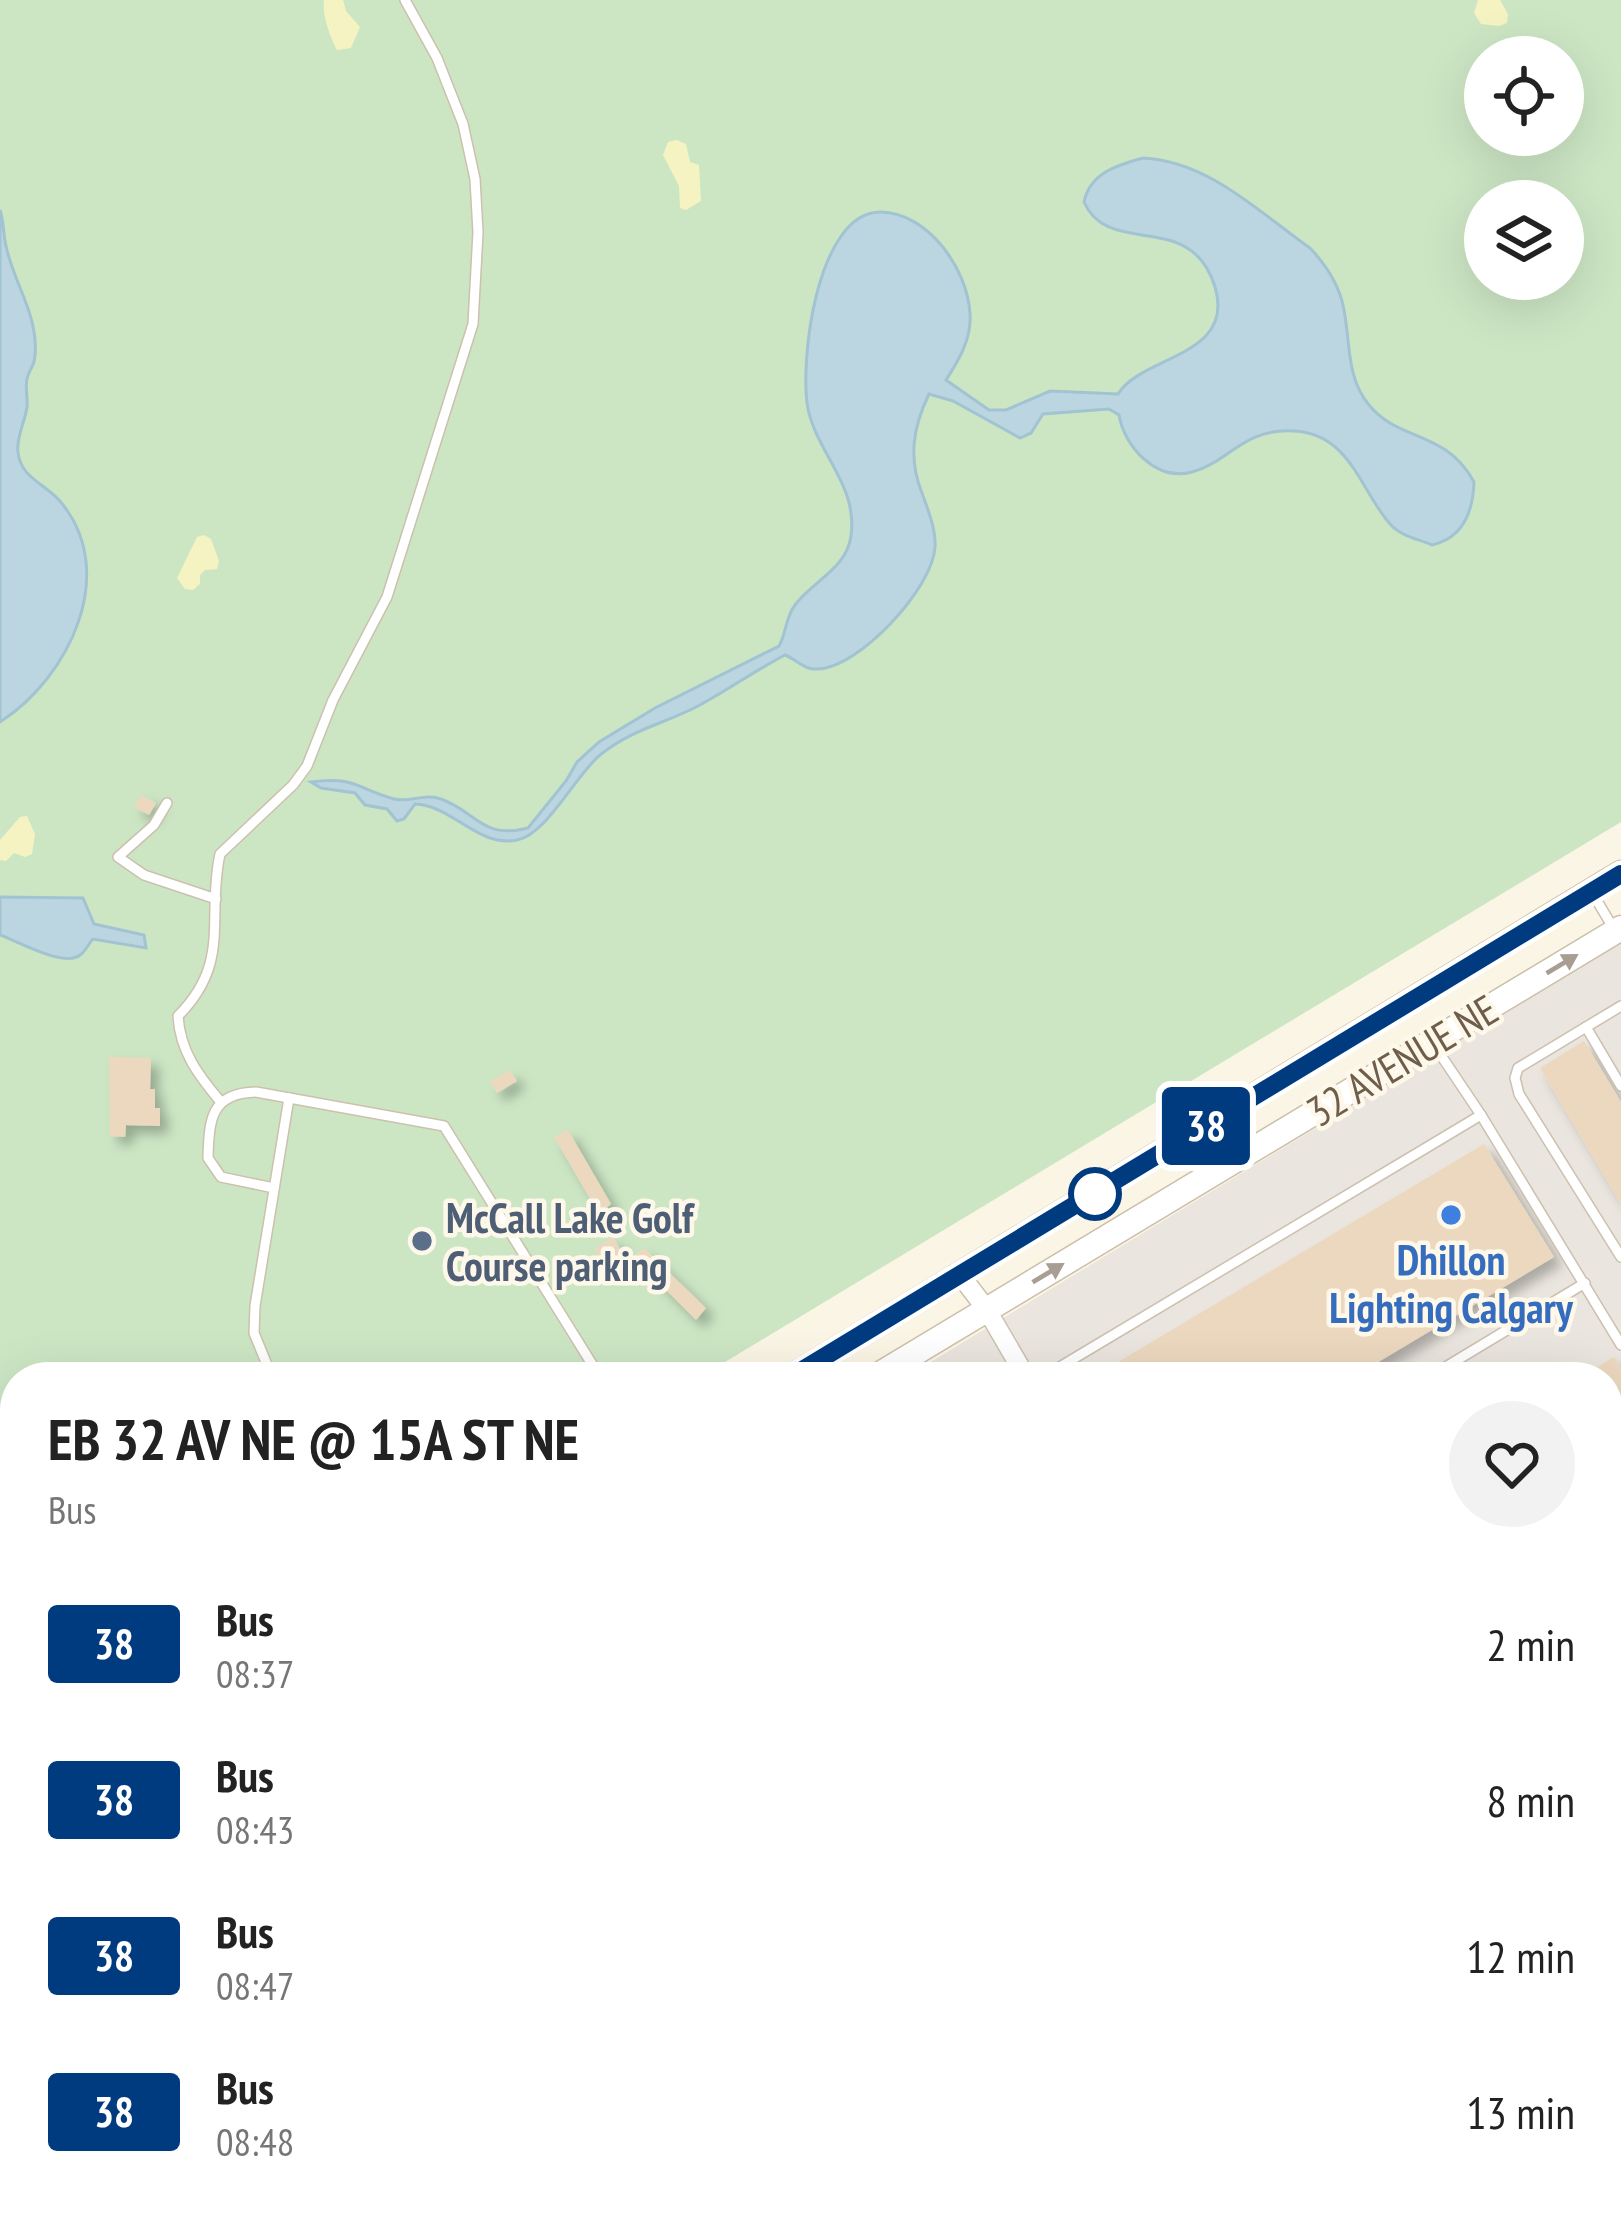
<!DOCTYPE html>
<style>
:root{--surface:#fff;--page:#f2f2f2;--text:#222;--muted:#767676}
body{margin:0;font-family:"PT Sans Narrow",sans-serif;background:var(--page);color:var(--text);height:100vh;display:flex;flex-direction:column;font-size:45px;white-space:nowrap}
*{box-sizing:border-box;margin:0}
p{font-size:39px;color:var(--muted)}
.icon{flex:none;width:66px;height:66px;fill:none;stroke:currentColor;stroke-width:2;stroke-linecap:round;stroke-linejoin:round}
.map{position:relative;flex:1;overflow:hidden}
.side{position:absolute;left:0px;top:1362px;width:1623px;height:855px;display:flex;flex-direction:column;background:var(--surface);border-radius:48px 48px 0 0;box-shadow:0 12px 48px #0002}
.side>*{flex:none}
.badge{padding:0 24px;border-radius:9px;font-size:42px;line-height:78px}
.buttons{position:absolute;left:1464px;top:36px;display:grid;gap:24px}
.buttons a{display:grid;place-items:center;width:120px;height:120px;border-radius:50%;background:var(--surface);box-shadow:0 12px 48px #0002;font-size:60px}
.map>.badge{position:absolute;translate:-50% -50%;box-shadow:0 0 0 6px #fff}
.round{display:grid;place-items:center;flex:none;width:126px;height:126px;border-radius:63px;background:var(--page)}
.overview{display:flex;align-items:center;justify-content:space-between;height:204px;padding:0 48px}
h1{font-size:57px;font-weight:600;line-height:90px}
ul{padding:0;list-style:none}
li{display:flex;align-items:center;gap:36px;height:156px;padding:0 48px}
li div{flex:1}
li b{display:block;font-size:45px}
li em{font-style:normal}
li .badge{min-width:132px;font-weight:700;text-align:center}
.map>svg:first-child{display:block}
.industrial{fill:#eae5de}
.green{fill:#cce6c4;fill-rule:evenodd}
.sand{fill:#f6f3c2}
.water{fill:#bbd5e1;stroke:#a2c3d2;stroke-width:3}
.building{fill:#ecd8bf;filter:url(#shadow)}
.lines{fill:none;stroke-linecap:round;stroke-linejoin:round}
.lane-casing{stroke:#ccc0af;stroke-width:12}
.street-casing{stroke:#ccc0af;stroke-width:21}
.secondary-casing{stroke:#ccbfaa;stroke-width:27}
.lane{stroke:#fff;stroke-width:9}
.street{stroke:#fff;stroke-width:18}
.secondary{stroke:#fff;stroke-width:24}
.oneway{fill:#a99e94}
.line-casing{stroke:#fff;stroke-width:27}
.line{stroke:#003b80;stroke-width:18}
.stop-dot{fill:#fff;stroke:#003b80;stroke-width:6}
.shop-dot{fill:#3f7fe0;stroke:#fdf8ea;stroke-width:4.5}
.service-dot{fill:#5c6f8a;stroke:#fdf8ea;stroke-width:4.5}
.labels{text-anchor:middle;dominant-baseline:central;stroke-width:9;stroke-linejoin:round;paint-order:stroke}
.street-label{font-size:42px;fill:#6f5e4c;stroke:#fdf8ea}
.service-label{font-size:42px;font-weight:bold;fill:#4e5e75;stroke:#fdf8ea;text-anchor:start}
.shop-label{font-size:42px;font-weight:bold;fill:#366cbe;stroke:#fdf8ea}
</style>
<div class="map">
<svg width="1621" height="2215" viewBox="0 0 1621 2215">
<defs>
<filter id="shadow"><feDropShadow dx="8" dy="8" stdDeviation="6" flood-color="#0004"/></filter>
</defs>
<rect width="100%" height="100%" fill="#faf5e4"/>
<polygon class="industrial" points="1621,943 1621,2215 0,2215 0,1928 15,1919 15,2202 1608,2202 1608,1377 906,1377"/>
<path class="green" d="M0 0H1621V822L700 1377H15V1788L0 1797ZM1485 57H1563V135H1485ZM1485 201H1563V279H1485Z"/>
<g class="sand">
<path d="M324 0H343L346 11 360 27 351 48 337 50C330 37 322 15 324 0Z"/>
<polygon points="1478,0 1500,0 1508,14 1507,23 1499,26 1481,24 1474,13"/>
<polygon points="677,140 686,144 690,162 699,165 701,201 686,210 680,208 679,186 663,155 668,142"/>
<polygon points="204,535 211,539 219,561 217,569 205,570 200,575 200,584 193,590 185,589 177,578 197,537"/>
<polygon points="27,816 35,834 32,854 25,857 14,853 6,861 0,860 0,840 20,817"/>
</g>
<g class="water">
<path d="M1143 158C1208 161 1259 212 1310 248 1326 265 1338 283 1343 305 1351 340 1345 376 1369 405 1399 442 1446 430 1474 482 1473 512 1463 538 1432 545 1418 539 1401 536 1391 525 1360 491 1351 434 1294 431 1242 428 1230 462 1192 472 1156 482 1124 446 1119 415L1109 409 1043 414 1031 433 1020 438 953 401 929 394C913 427 908 458 922 493 928 510 936 529 935 547 933 588 859 668 818 669 804 670 797 660 785 655 756 670 728 690 698 706 664 724 632 729 600 755 575 776 547 834 517 840 478 848 452 805 415 804L404 819 397 821 387 809 365 805 355 793 321 788 311 782C356 776 357 789 394 799 410 803 424 793 441 799 477 812 482 840 528 828L566 781 577 762 599 742 655 708 779 646C787 632 785 618 795 605 813 581 847 568 851 536 858 485 818 455 808 409 799 362 817 211 881 212 928 213 967 268 970 313 972 338 959 360 946 380L989 410H1006L1050 391 1118 394C1142 355 1236 357 1215 287 1191 208 1109 259 1084 202 1090 173 1117 165 1143 158Z"/>
<path d="M0 210C4 222 3 234 6 246 14 285 42 320 34 362 32 368 28 373 27 379 25 388 28 398 27 407 25 422 16 437 18 452 20 477 45 484 59 500 121 571 69 678 0 722Z"/>
<path d="M0 897 83 898 94 924 144 935 146 948 93 939C88 944 86 951 80 955 65 968 17 941 0 935Z"/>
</g>
<g class="building">
<polygon points="141,795 156,803 149,815 134,807"/>
<polygon points="1584,1041 1621,1102 1621,1204 1540,1068"/>
<polygon points="109,1057 151,1058 150,1089 155,1089 155,1108 160,1108 160,1126 126,1125 125,1137 110,1136"/>
<polygon points="510,1070 517,1081 497,1093 490,1082"/>
<polygon points="568,1130 611,1204 599,1214 554,1137"/>
<polygon points="1484,1144 1554,1257 1353,1377 1093,1377"/>
<polygon points="613,1237 627,1261 608,1272 594,1249"/>
<polygon points="644,1248 706,1308 696,1320 633,1257"/>
<polygon points="1614,1357 1621,1368 1621,1578 1608,1585 1608,1377 1581,1377"/>
<polygon points="1621,1692 1621,1882 1608,1890 1608,1700"/>
<polygon points="15,2073 15,2127 0,2124 3,2080"/>
<polygon points="1621,2140 1621,2215 1495,2215 1517,2202 1608,2202 1608,2147"/>
<polygon points="213,2202 319,2202 344,2215 206,2215"/>
<polygon points="375,2202 451,2202 444,2215 400,2215"/>
<polygon points="685,2202 787,2202 802,2215 679,2215"/>
</g>
<g class="lines">
<defs>
<g id="lane">
<polyline points="167,803 154,825 118,857 144,875 216,899"/>
<polyline points="1593,894 1615,931"/>
<polyline points="1621,1006 1518,1068 1515,1078 1519,1094 1621,1257"/>
<polyline points="1586,1027 1621,1086"/>
<path d="M220 1101C198 1075 180 1051 178 1016 232 962 206 918 220 854L293 785 307 766 333 700 387 597 473 324 478 232 475 179 463 124 437 58 405 0"/>
<polyline points="1481,1115 1621,1345"/>
<path d="M274 1188 221 1177 208 1158C209 1119 211 1093 256 1092L444 1126 600 1377"/>
<polyline points="272,1377 254,1333 255,1306 289,1098"/>
<polyline points="1043,1377 1481,1115 1434,1045"/>
<polyline points="1429,1377 1585,1283"/>
<polyline points="1608,1599 1621,1591"/>
<polyline points="0,1994 15,1985"/>
<polyline points="1608,2065 1621,2057"/>
<polyline points="0,2157 10,2175 15,2177"/>
<polyline points="352,2202 377,2215"/>
<polyline points="116,2215 132,2202"/>
<polyline points="172,2215 181,2205 179,2202"/>
<polyline points="491,2215 499,2202"/>
<polyline points="858,2215 867,2202"/>
<polyline points="1199,2215 1212,2202"/>
</g>
<g id="street">
<polyline points="961,1276 987,1310 1026,1377"/>
<polyline points="1040,2202 1060,2215"/>
<polyline points="560,2215 567,2202"/>
</g>
<g id="secondary">
<polyline points="791,1377 1621,873"/>
<polyline points="875,1377 1621,928"/>
<polyline points="0,1848 15,1839"/>
<polyline points="0,1902 15,1893"/>
</g>
</defs>
<use href="#lane" class="lane-casing"/>
<use href="#street" class="street-casing"/>
<use href="#secondary" class="secondary-casing"/>
<use href="#lane" class="lane"/>
<use href="#street" class="street"/>
<use href="#secondary" class="secondary"/>
</g>
<defs><path id="oneway-solid" d="M-6-.8H1V-3.2L6.5 0L1 3.2V.8H-6Z" transform="scale(3)"/></defs>
<g class="oneway">
<use href="#oneway-solid" transform="translate(1562 964) rotate(-31)"/>
<use href="#oneway-solid" transform="translate(1048 1273) rotate(-31)"/>
</g>
<g class="lines">
<defs>
<polyline id="line" points="791,1377 1621,874"/>
</defs>
<use href="#line" class="line-casing"/>
<use href="#line" class="line"/>
</g>
<circle class="stop-dot" cx="1095" cy="1194" r="24"/>
<circle class="shop-dot" cx="1451" cy="1215" r="12"/>
<circle class="service-dot" cx="422" cy="1241" r="12"/>
<g class="labels">
<g class="street-label">
<text transform="translate(1402 1060) rotate(-31)">32 AVENUE NE</text>
</g>
<g class="service-label">
<text x="446" y="1217">McCall Lake Golf<tspan x="446" dy="48">Course parking</tspan></text>
</g>
<g class="shop-label">
<text x="1451" y="1259">Dhillon<tspan x="1451" dy="48">Lighting Calgary</tspan></text>
</g>
</g>
</svg>
<div class="buttons">
<a><svg class="icon" aria-label="locate" viewBox="0 0 24 24"><circle cx="12" cy="12" r="6"/><path d="M12 2v4M12 18v4M2 12h4M18 12h4"/></svg></a>
<a><svg class="icon" aria-label="layers" viewBox="0 0 24 24"><path d="M12 4l9 5-9 5-9-5zM3 14l9 5 9-5"/></svg></a>
</div>
<b class="badge" style="left:1206px;top:1126px;background:#003b80;color:#fff">38</b>
<section class="side">
<div class="overview"><div><h1>EB 32 AV NE @ 15A ST NE</h1><p>Bus</p></div><a class="round"><svg class="icon" aria-label="heart" viewBox="0 0 24 24"><path d="M12 20l-8-8c-3-5 5-10 8-4 3-6 11-1 8 4z"/></svg></a></div>
<ul>
<li><span class="badge" style="background:#003b80;color:#fff">38</span><div><b>Bus</b><p>08:37</p></div><em>2 min</em></li>
<li><span class="badge" style="background:#003b80;color:#fff">38</span><div><b>Bus</b><p>08:43</p></div><em>8 min</em></li>
<li><span class="badge" style="background:#003b80;color:#fff">38</span><div><b>Bus</b><p>08:47</p></div><em>12 min</em></li>
<li><span class="badge" style="background:#003b80;color:#fff">38</span><div><b>Bus</b><p>08:48</p></div><em>13 min</em></li>
</ul>
</section>
</div>
